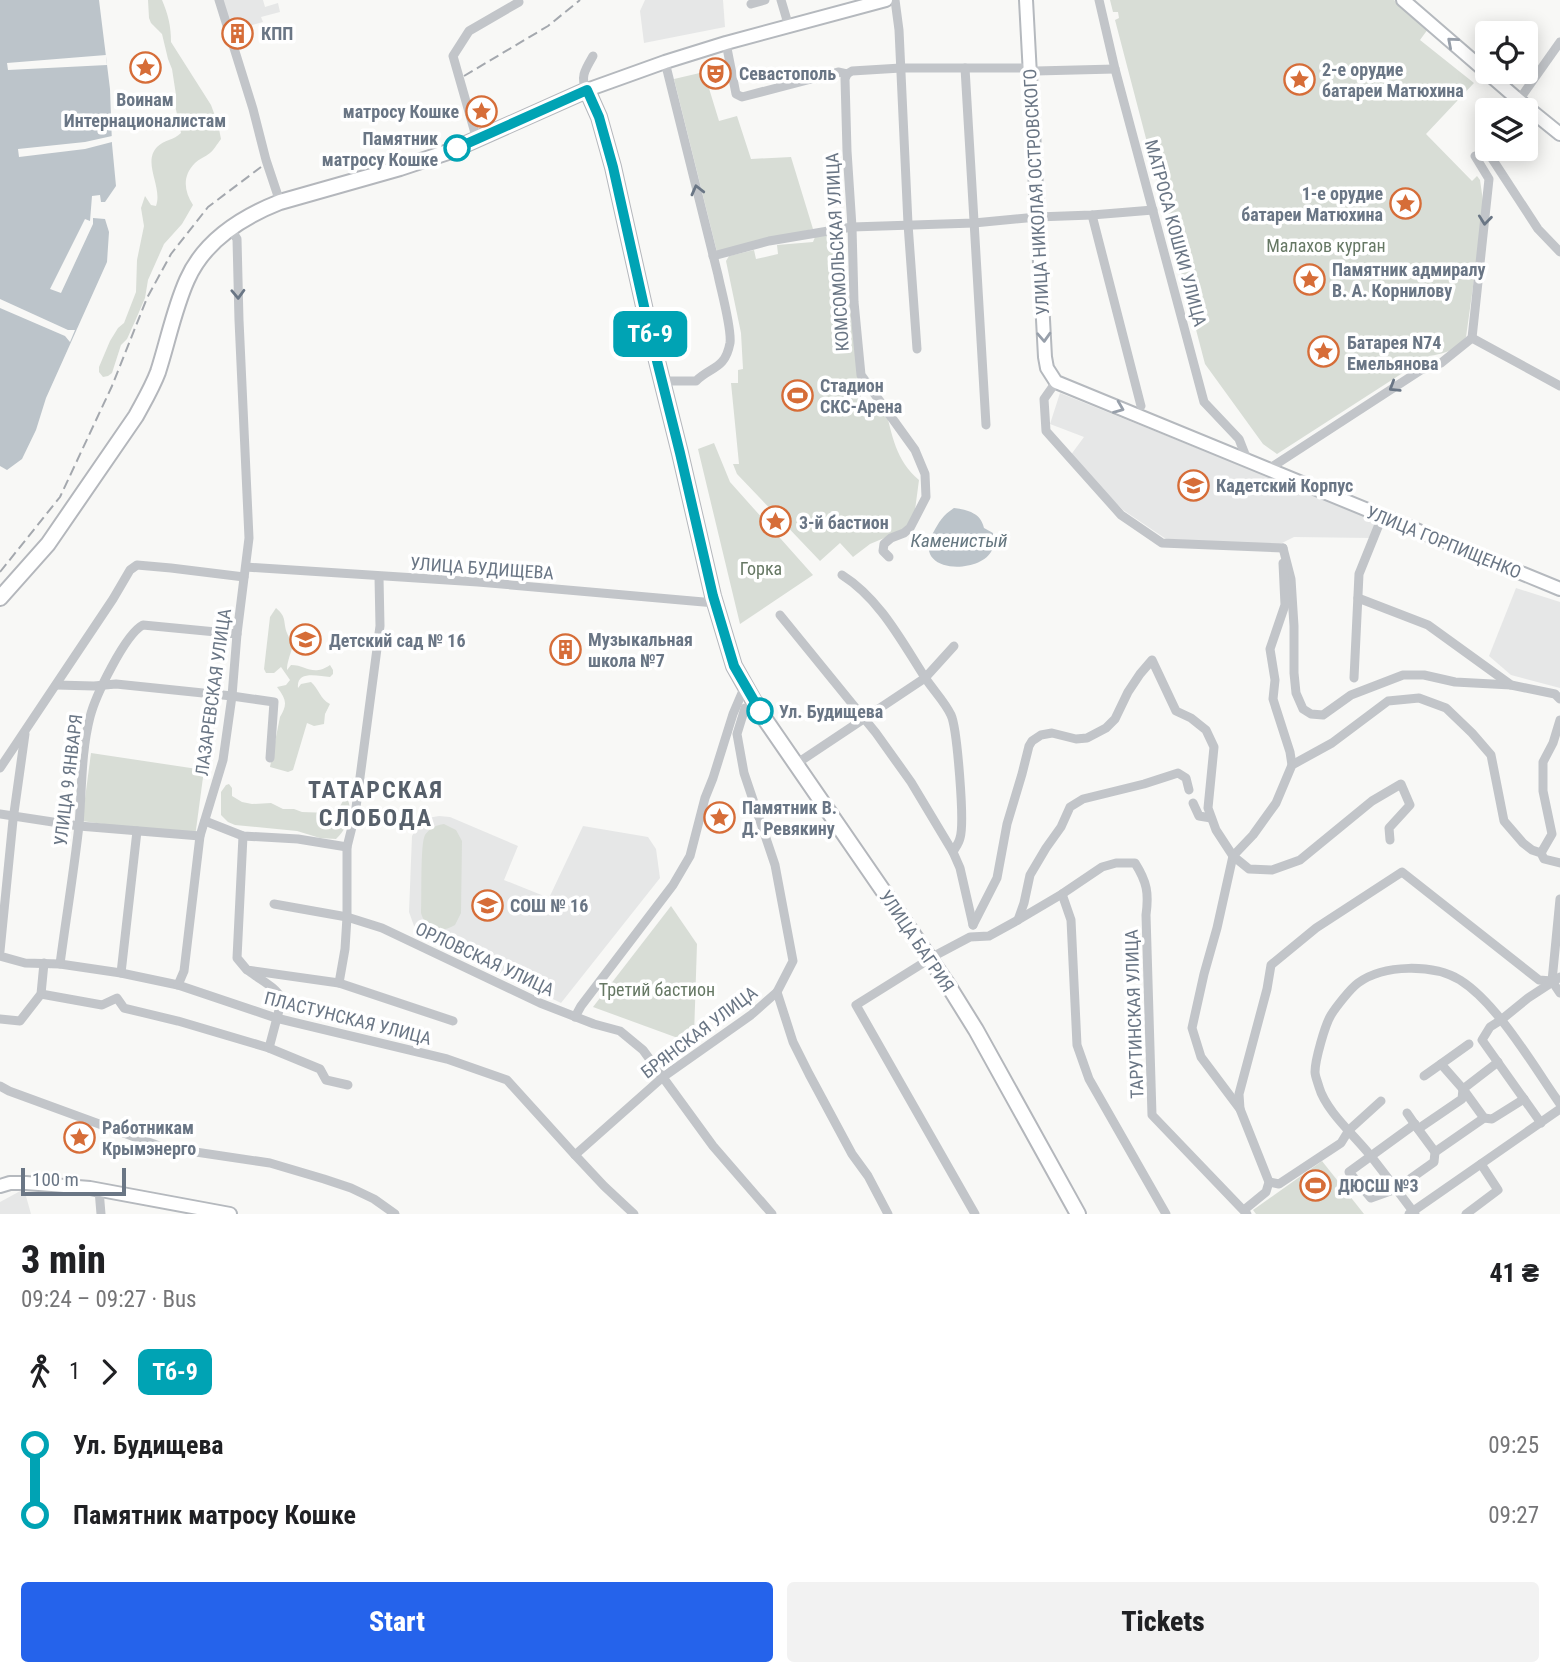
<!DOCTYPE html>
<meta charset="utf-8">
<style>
:root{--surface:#fff;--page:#f2f2f2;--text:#202124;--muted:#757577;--accent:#2563eb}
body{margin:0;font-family:"Roboto Condensed",sans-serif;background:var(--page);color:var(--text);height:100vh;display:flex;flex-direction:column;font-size:26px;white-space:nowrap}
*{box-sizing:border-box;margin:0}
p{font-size:23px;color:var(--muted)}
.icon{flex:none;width:38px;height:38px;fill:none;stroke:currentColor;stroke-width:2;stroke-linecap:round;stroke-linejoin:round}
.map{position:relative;height:1214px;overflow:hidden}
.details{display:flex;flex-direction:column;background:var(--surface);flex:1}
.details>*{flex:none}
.badge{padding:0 14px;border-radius:10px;font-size:24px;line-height:46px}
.controls{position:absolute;left:1475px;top:21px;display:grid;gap:14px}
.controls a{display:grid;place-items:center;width:63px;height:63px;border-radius:7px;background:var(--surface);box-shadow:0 4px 18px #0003;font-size:35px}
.scale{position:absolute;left:21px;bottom:18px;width:105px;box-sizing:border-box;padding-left:7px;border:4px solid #6a7685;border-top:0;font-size:19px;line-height:24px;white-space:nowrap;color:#6a7685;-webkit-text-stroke:5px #fff;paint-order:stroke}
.map>.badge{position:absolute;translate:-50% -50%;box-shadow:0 0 0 4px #fff}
.legs{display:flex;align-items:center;gap:10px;height:77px;padding:0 21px;font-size:23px}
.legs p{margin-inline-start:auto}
.head{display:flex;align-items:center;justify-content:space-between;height:119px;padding:0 21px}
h1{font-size:38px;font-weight:800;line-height:52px}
.button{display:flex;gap:14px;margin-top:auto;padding:14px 21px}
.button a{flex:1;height:80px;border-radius:7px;background:var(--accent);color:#fff;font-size:28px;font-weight:800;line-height:80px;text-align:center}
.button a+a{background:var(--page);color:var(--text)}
ul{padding:0 21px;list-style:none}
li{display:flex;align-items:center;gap:24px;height:70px;font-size:26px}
li i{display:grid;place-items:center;width:10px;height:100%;margin:0 9px;background:currentColor}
li i::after{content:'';width:18px;height:18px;margin:-9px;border:5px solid;border-radius:50%;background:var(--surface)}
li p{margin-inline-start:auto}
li:first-child i{background:linear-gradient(#0000 50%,currentColor 0)}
li:last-child i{background:linear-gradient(currentColor 50%,#0000 0)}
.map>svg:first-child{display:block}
.built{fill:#e6e7e7}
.green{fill:#d8ddd6}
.water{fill:#bcc4ca}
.pier{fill:#f8f8f6}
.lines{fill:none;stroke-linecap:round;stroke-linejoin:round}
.secondary-casing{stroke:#b5b9be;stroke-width:16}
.primary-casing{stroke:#b4b7bc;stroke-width:18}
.street{stroke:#c2c5c9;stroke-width:9}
.secondary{stroke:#fff;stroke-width:12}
.primary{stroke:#fff;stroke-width:14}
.rail{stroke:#a4a8ae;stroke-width:2;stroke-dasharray:10 5;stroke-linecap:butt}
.oneway{stroke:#979faa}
.oneway2{stroke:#6a7685}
.line-1-casing{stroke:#fff;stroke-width:16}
.line-1{stroke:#00a3b4;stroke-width:10}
.stop-1-dot{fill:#fff;stroke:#00a3b4;stroke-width:3.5}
.labels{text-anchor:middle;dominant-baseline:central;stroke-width:7;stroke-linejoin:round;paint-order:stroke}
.poi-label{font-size:18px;font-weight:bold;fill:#6a7685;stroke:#fff;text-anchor:start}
.stop-label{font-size:18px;font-weight:bold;fill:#6a7685;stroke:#fff;text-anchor:end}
.street-label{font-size:18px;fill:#6a7685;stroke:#fff}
.park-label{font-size:18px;fill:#667864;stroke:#fff}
.water-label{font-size:19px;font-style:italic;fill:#667780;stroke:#fff}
.district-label{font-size:24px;font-weight:bold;letter-spacing:2px;fill:#57606b;stroke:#fff}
</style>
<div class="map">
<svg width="1560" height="1214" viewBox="0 0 1560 1214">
<rect width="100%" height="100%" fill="#f8f8f6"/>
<g class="built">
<polygon points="222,0 263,0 265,7 278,3 280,12 261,17 263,22 231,31"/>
<polygon points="645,0 723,0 725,27 644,43 640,11"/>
<polygon points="1060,393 1378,521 1371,538 1294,537 1278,545 1166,539 1123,510 1070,456 1084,437 1050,424"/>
<polygon points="1516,588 1560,602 1560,688 1511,675 1489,656"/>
<polygon points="439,816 450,817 518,846 504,880 549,898 583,826 648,837 656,849 660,878 561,1003 423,935 414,926 409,912 412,836 419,824 428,818"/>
<polygon points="24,1189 31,1214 0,1214 0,1202"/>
</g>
<g class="green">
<path d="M148 0H162C168 14 171 26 171 42L211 105 218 124 221 139C217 144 214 150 210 153 205 157 199 159 195 163 182 176 184 191 193 205L182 224 164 244 148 280 145 298 136 319 127 339 121 345 112 373 108 376 103 377 99 372V367L110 341 118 328 124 323 136 292 137 260 144 226 141 208 145 196 151 205 156 206C163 187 142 163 157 147 164 140 174 140 181 133L175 105 176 95 172 69 168 59 162 34 151 23 149 18Z"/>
<path d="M1110 0H1394L1428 29 1420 40 1474 83 1426 134 1472 181 1477 176 1480 180 1484 208 1466 337C1454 351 1447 353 1429 356L1277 454 1263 444 1205 364 1115 20 1119 18 1118 12H1113Z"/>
<polygon points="704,72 719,121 737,116 751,159 791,157 813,229 717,252 674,79"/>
<path d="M843 232 852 326 853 327 862 408 885 407C892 435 896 461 919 480L915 510 908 528 870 544 853 557 840 543 820 561 737 474 733 464H739L731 383H738V370L743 369 741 333 726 261 729 256 754 250 756 259 778 254 777 245 813 242 815 237Z"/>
<polygon points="714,443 730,482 813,575 740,624 698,449"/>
<path d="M276 608C287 617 283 622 287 633 289 639 293 641 292 648 290 656 287 662 287 670L291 665C307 665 312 677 330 665L333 670V674L330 677C318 676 296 670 298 688L301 684 311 682C319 689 320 699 330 704L325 714 324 724 314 726 307 723 293 770 288 772 270 767 280 717C288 704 286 699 277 687L286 685 290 680 281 667 274 673H266L264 669 270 617Z"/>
<polygon points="91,753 204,770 195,837 82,821"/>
<path d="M229 784 232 788V796L242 802 252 804 271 803 283 809H294L302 812 330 813 339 808 344 799 348 800C353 813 347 829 336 839L320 838 297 831 235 825 228 822 221 815V792L226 785Z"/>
<path d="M444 824 456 830 462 841 461 913 455 925C440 934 426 930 421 913 422 899 420 844 425 835 430 828 436 825 444 824Z"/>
<polygon points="671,906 697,944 694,1036 686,1041 593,1007"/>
<polygon points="1322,1161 1364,1214 1256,1214 1253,1210"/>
</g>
<g class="water">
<polygon points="0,0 99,0 110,89 112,144 116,186 105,202 105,219 109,232 107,262 46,398 36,430 22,459 7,470 0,466"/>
<path d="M954 508C968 510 981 513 984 528L993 533C993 538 995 545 992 550 981 575 911 574 933 533 939 522 943 515 954 508Z"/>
</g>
<g class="pier">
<polygon points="106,55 107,65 8,70 7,63"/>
<polygon points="112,136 112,142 85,149 19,157 18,149 85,142"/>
<polygon points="100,195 101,202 105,202 105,219 93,218 93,224 61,293 50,289 85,219 90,221 92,196"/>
<polygon points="0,299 68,330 75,330 70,342 65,336 0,308"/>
</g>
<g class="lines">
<defs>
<g id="secondary">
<polyline points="1026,0 1045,357 1047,368 1056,382 1560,589"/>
<polyline points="1403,0 1529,109 1560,134"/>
<polyline points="587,90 665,62 726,43 886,0"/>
<polyline points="0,1186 10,1183 26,1183 90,1188 230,1214"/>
</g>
<path id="primary" d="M0 598 48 544 136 416C144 401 152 388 158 372 168 341 174 309 187 280 204 241 242 217 280 202L400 168 448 152 587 90 599 117 613 167 650 333 680 453 713 596 734 666 760 712 948 985 976 1030 1078 1214"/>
</defs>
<use href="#secondary" class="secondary-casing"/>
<use href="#primary" class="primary-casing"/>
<g class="street">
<polyline points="219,0 253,109 266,160 280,202"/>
<polyline points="781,0 789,27"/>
<polyline points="895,0 899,30 908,224 917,349"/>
<polyline points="1099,0 1115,69 1204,402 1239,439 1248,462"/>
<polyline points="751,4 765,0"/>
<polyline points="726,43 736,94 742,97 838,72 847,74 852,71 901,68 1029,68 1036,71 1115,69"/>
<polyline points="965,68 986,425"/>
<polyline points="847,74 845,79 847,151 852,227 854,302 861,375 915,450 925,474 926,497 910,528 904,533 891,538 884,544 883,551 889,557"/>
<path d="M587 90C579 78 586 68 593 56"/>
<polyline points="1519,100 1560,42"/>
<polyline points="477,140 453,56 469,31 519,2"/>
<polyline points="1491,157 1538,229 1560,252"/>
<polyline points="1092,215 1141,406"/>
<polyline points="713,256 769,241 852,227 974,223 1037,217 1092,215 1153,210"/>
<polyline points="1472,338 1489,179 1475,156"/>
<polyline points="1472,338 1560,386"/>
<path d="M661 381H696C711 366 725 370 730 343 732 329 721 290 718 275 701 204 683 133 665 62"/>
<polyline points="1056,382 1044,399 1046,431 1121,515 1162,543 1283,548"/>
<polyline points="1267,470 1421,370 1441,363 1472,338"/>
<polyline points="1283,548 1291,579 1294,626 1294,673 1296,693 1303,709 1311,714 1323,715 1351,695 1403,675 1424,675 1455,682 1511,685"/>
<polyline points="1283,563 1285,605 1270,649 1275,680 1273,699 1290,752 1292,765"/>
<polyline points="246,567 478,582 715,603"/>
<path d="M842 575C880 599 902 642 926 679 934 691 945 702 951 715 957 728 965 823 960 838 959 843 955 848 953 852"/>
<polyline points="1358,598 1428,625 1511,685 1555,694 1560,699"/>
<polyline points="780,615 876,733 911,782 953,852 960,868 973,925"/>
<polyline points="1354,678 1359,574 1382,517"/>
<polyline points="56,685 94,686 116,684 232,696 274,702 270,758"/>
<polyline points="796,764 925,678 954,646"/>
<polyline points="0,768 113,599 130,570 137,565 171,568 244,577"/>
<polyline points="1193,803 1199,816 1211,818"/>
<polyline points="0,814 79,826 200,836"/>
<polyline points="205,821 243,836 298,839 347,847"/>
<polyline points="243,836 237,958 247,970 339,983 453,1021"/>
<polyline points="1541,853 1552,834 1543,791 1543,762 1553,743 1560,720"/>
<polyline points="1233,856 1253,835 1276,803 1292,765 1332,743 1388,701 1419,698 1446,708 1472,733 1491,755 1504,821 1523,843 1532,850 1541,853 1544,859 1560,863"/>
<polyline points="1233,856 1217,928 1204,974 1192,1028 1201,1057 1240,1109 1269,1182 1266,1192 1244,1210"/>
<polyline points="1062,894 1071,920 1077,1045 1089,1079 1166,1214"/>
<polyline points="274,904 347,917 382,928 540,1003 594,1024 620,1031 643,1050 713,1146 772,1214"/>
<polyline points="1018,920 1024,903 1030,875 1046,848 1061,827 1070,807 1083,799 1144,784 1178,773 1186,778 1189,790"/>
<polyline points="973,925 997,878 1007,824 1022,774 1029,746 1032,741 1041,735 1052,733 1076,739 1087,738 1106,728 1115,719 1128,692 1140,674 1152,660 1176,711 1191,718 1206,730 1214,747 1208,808 1216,830 1233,856 1249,869 1272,870 1300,860 1372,801 1401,784 1410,805 1389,828 1390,840"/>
<polyline points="0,951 13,820 25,734"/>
<polyline points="0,956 25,963 60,964 121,973 178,985 276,1018 447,1059 507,1080 575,1155 604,1186 634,1214"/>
<path d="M60 964C66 918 74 871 79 825 82 789 81 752 90 717 95 697 125 634 143 625L237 634"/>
<polyline points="121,973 137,831"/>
<polyline points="1552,981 1560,899"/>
<polyline points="339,983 345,949 347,917 347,847 355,815 380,626 379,577"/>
<polyline points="178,985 184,971 200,836 223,760 232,696 237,634 249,538 239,320 237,239 230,228"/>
<polyline points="777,992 793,1042 809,1074 852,1154 868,1176 888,1214"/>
<path d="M41 994 102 1005 117 998 124 1008 178 1021 269 1048 282 999C275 986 260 980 249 971"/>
<polyline points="575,1017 581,1006 673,885 690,856 705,798 713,778 733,714 745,686"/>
<polyline points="0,1019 20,1021 41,994 44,963"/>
<polyline points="1469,1044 1441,1064 1463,1089 1498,1062"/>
<polyline points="269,1048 320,1069 326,1080 348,1085"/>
<polyline points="1424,1076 1441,1064"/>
<polyline points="0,1086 9,1091 162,1147 270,1163 324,1179 351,1188 374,1199 395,1214"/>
<polyline points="1240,1109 1239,1094 1267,989 1271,965 1316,928 1402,872 1539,980 1552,981 1560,993"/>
<polyline points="1407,1113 1418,1129 1462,1099 1463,1089"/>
<polyline points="1484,1118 1492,1119 1524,1099"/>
<polyline points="1541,1123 1482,1040 1490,1027 1501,1020 1528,998 1560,977"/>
<polyline points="1415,1124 1349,1172 1371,1198 1396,1189 1434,1162 1435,1152 1418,1129"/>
<polyline points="1435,1152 1484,1118 1463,1089"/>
<polyline points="575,1155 663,1077 751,1015 777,992 793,961 775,865 744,773 737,734 745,708"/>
<polyline points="1269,1182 1279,1184 1341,1143 1349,1130 1381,1101"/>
<polyline points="99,1190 101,1214"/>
<path d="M975 1214 856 1005 936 955 970 937 989 936 1018 920 1062 894 1102 867 1116 863H1135C1147 882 1149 893 1146 915L1152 1115 1247 1214"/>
<polyline points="1409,1214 1560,1109"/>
<path d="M1415 1214C1400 1194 1385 1174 1370 1155 1354 1135 1326 1111 1319 1087 1318 1083 1315 1076 1315 1072 1315 1060 1325 1025 1331 1015 1336 1007 1350 989 1358 983 1384 964 1433 964 1460 980 1498 1004 1534 1067 1560 1104"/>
<polyline points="1466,1214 1498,1190 1481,1164"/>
</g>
<use href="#secondary" class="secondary"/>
<use href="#primary" class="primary"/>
<g class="rail">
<polyline points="464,76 548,26 580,0"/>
<polyline points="0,572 60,497 112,386 147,298 171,254 208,207 261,167"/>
</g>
</g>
<defs><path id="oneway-chevron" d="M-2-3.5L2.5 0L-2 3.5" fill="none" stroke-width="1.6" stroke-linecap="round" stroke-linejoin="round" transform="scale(1.75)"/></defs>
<g class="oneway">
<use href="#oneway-chevron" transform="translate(1452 42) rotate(-139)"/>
<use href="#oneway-chevron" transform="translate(1044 337) rotate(87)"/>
<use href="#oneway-chevron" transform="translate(1119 408) rotate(22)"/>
</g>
<g class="oneway2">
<use href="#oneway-chevron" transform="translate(697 190) rotate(-104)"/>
<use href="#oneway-chevron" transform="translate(1485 220) rotate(96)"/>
<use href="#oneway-chevron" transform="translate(238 294) rotate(88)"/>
<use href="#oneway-chevron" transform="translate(1394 387) rotate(148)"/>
</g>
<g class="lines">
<defs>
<polyline id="line-1" points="457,148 587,90 599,117 613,167 650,333 680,453 713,596 734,666 760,711"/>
</defs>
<use href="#line-1" class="line-1-casing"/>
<use href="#line-1" class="line-1"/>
</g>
<defs>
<symbol id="building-ring" viewBox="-11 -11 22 22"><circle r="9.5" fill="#fff" stroke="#d66d38" stroke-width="1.5"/><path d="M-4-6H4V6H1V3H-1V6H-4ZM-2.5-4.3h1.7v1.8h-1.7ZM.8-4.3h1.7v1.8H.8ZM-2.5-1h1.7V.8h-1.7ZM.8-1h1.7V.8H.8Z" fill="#d66d38"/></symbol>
<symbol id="sight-ring" viewBox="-11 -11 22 22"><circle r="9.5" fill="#fff" stroke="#d66d38" stroke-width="1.5"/><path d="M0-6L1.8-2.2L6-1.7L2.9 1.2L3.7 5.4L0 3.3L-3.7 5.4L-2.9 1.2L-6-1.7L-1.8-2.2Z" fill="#d66d38"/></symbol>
<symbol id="theatre-ring" viewBox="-11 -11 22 22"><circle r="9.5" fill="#fff" stroke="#d66d38" stroke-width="1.5"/><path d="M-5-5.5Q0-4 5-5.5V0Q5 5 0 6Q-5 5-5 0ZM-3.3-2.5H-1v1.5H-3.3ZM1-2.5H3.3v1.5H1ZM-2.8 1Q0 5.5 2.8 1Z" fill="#d66d38"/></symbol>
<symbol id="stadium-ring" viewBox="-11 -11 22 22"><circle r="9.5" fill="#fff" stroke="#d66d38" stroke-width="1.5"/><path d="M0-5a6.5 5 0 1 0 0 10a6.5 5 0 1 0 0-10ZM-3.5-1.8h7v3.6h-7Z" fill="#d66d38"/></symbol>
<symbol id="school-ring" viewBox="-11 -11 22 22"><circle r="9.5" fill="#fff" stroke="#d66d38" stroke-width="1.5"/><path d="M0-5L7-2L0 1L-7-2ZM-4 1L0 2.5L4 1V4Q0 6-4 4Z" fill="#d66d38"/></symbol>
</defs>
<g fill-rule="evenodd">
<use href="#building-ring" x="220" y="16" width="35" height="35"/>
<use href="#sight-ring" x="128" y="50" width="35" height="35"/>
<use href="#theatre-ring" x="698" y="56" width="35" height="35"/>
<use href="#sight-ring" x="1282" y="62" width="35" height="35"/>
<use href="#sight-ring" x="464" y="94" width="35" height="35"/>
<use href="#sight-ring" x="1388" y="186" width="35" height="35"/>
<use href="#sight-ring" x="1292" y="262" width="35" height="35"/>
<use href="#sight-ring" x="1306" y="334" width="35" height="35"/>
<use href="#stadium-ring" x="780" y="378" width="35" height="35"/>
<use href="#school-ring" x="1176" y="468" width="35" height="35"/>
<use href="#sight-ring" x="758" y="504" width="35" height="35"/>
<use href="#school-ring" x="288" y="622" width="35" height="35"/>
<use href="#building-ring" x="548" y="632" width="35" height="35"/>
<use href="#sight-ring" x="702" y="800" width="35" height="35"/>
<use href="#school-ring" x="470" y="888" width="35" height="35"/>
<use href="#sight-ring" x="62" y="1120" width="35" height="35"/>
<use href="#stadium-ring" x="1298" y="1168" width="35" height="35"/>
</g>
<g class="stop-1-dot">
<circle cx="457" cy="148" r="12"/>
<circle cx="760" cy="711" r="12"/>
</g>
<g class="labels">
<g class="poi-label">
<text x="261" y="33">КПП</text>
<text x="1322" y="69">2-е орудие<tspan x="1322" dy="21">батареи Матюхина</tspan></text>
<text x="739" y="73">Севастополь</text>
<text x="145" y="99" text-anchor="middle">Воинам<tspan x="145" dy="21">Интернационалистам</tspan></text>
<text x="459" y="111" text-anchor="end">матросу Кошке</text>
<text x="1383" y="193" text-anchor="end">1-е орудие<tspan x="1383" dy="21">батареи Матюхина</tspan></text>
<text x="1332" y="269">Памятник адмиралу<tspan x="1332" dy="21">В. А. Корнилову</tspan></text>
<text x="1347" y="342">Батарея N74<tspan x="1347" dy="21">Емельянова</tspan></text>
<text x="820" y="385">Стадион<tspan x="820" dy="21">СКС-Арена</tspan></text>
<text x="1216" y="485">Кадетский Корпус</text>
<text x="799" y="522">3-й бастион</text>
<text x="588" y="639">Музыкальная<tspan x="588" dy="21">школа №7</tspan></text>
<text x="329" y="640">Детский сад № 16</text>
<text x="742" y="807">Памятник В.<tspan x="742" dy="21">Д. Ревякину</tspan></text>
<text x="510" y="905">СОШ № 16</text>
<text x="102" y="1127">Работникам<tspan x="102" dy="21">Крымэнерго</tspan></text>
<text x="1338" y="1185">ДЮСШ №3</text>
</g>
<g class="stop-label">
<text x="438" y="138">Памятник<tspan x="438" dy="21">матросу Кошке</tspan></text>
<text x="779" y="711" text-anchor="start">Ул. Будищева</text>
</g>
<g class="street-label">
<text transform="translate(1036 192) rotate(-93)">УЛИЦА НИКОЛАЯ ОСТРОВСКОГО</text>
<text transform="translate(1176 233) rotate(75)">МАТРОСА КОШКИ УЛИЦА</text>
<text transform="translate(837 252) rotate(-93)">КОМСОМОЛЬСКАЯ УЛИЦА</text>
<text transform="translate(1444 542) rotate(22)">УЛИЦА ГОРПИЩЕНКО</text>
<text transform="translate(482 568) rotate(4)">УЛИЦА БУДИЩЕВА</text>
<text transform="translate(213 692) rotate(-82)">ЛАЗАРЕВСКАЯ УЛИЦА</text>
<text transform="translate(68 780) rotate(-83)">УЛИЦА 9 ЯНВАРЯ</text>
<text transform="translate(917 941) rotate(56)">УЛИЦА БАГРИЯ</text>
<text transform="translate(485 959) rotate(25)">ОРЛОВСКАЯ УЛИЦА</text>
<text transform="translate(1134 1014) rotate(-92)">ТАРУТИНСКАЯ УЛИЦА</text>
<text transform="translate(348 1018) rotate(14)">ПЛАСТУНСКАЯ УЛИЦА</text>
<text transform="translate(699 1032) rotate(-37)">БРЯНСКАЯ УЛИЦА</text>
</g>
<g class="park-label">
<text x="1326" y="245">Малахов курган</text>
<text x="761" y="568">Горка</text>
<text x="657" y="989">Третий бастион</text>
</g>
<g class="water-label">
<text x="959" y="540">Каменистый</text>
</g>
<g class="district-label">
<text x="376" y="790">ТАТАРСКАЯ<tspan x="376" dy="28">СЛОБОДА</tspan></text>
</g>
</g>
</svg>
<div class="controls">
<a><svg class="icon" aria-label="locate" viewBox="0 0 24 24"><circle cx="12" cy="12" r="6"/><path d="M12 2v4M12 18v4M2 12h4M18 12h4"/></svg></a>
<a><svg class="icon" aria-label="layers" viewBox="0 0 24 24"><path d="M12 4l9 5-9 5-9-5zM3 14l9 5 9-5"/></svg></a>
</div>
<div class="scale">100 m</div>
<b class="badge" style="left:650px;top:334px;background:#00a3b4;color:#fff">Тб-9</b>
</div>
<section class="details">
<div class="head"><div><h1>3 min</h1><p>09:24 – 09:27 · Bus</p></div><b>41 ₴</b></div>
<div class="legs"><svg class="icon" aria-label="walk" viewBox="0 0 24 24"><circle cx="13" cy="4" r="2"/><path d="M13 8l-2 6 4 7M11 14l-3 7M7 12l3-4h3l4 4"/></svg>1<svg class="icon" aria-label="forward" viewBox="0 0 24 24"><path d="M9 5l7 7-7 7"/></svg><b class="badge" style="background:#00a3b4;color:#fff">Тб-9</b></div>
<ul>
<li><i style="color:#00a3b4"></i><b>Ул. Будищева</b><p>09:25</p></li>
<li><i style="color:#00a3b4"></i><b>Памятник матросу Кошке</b><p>09:27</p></li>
</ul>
<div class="button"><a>Start</a><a>Tickets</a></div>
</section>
